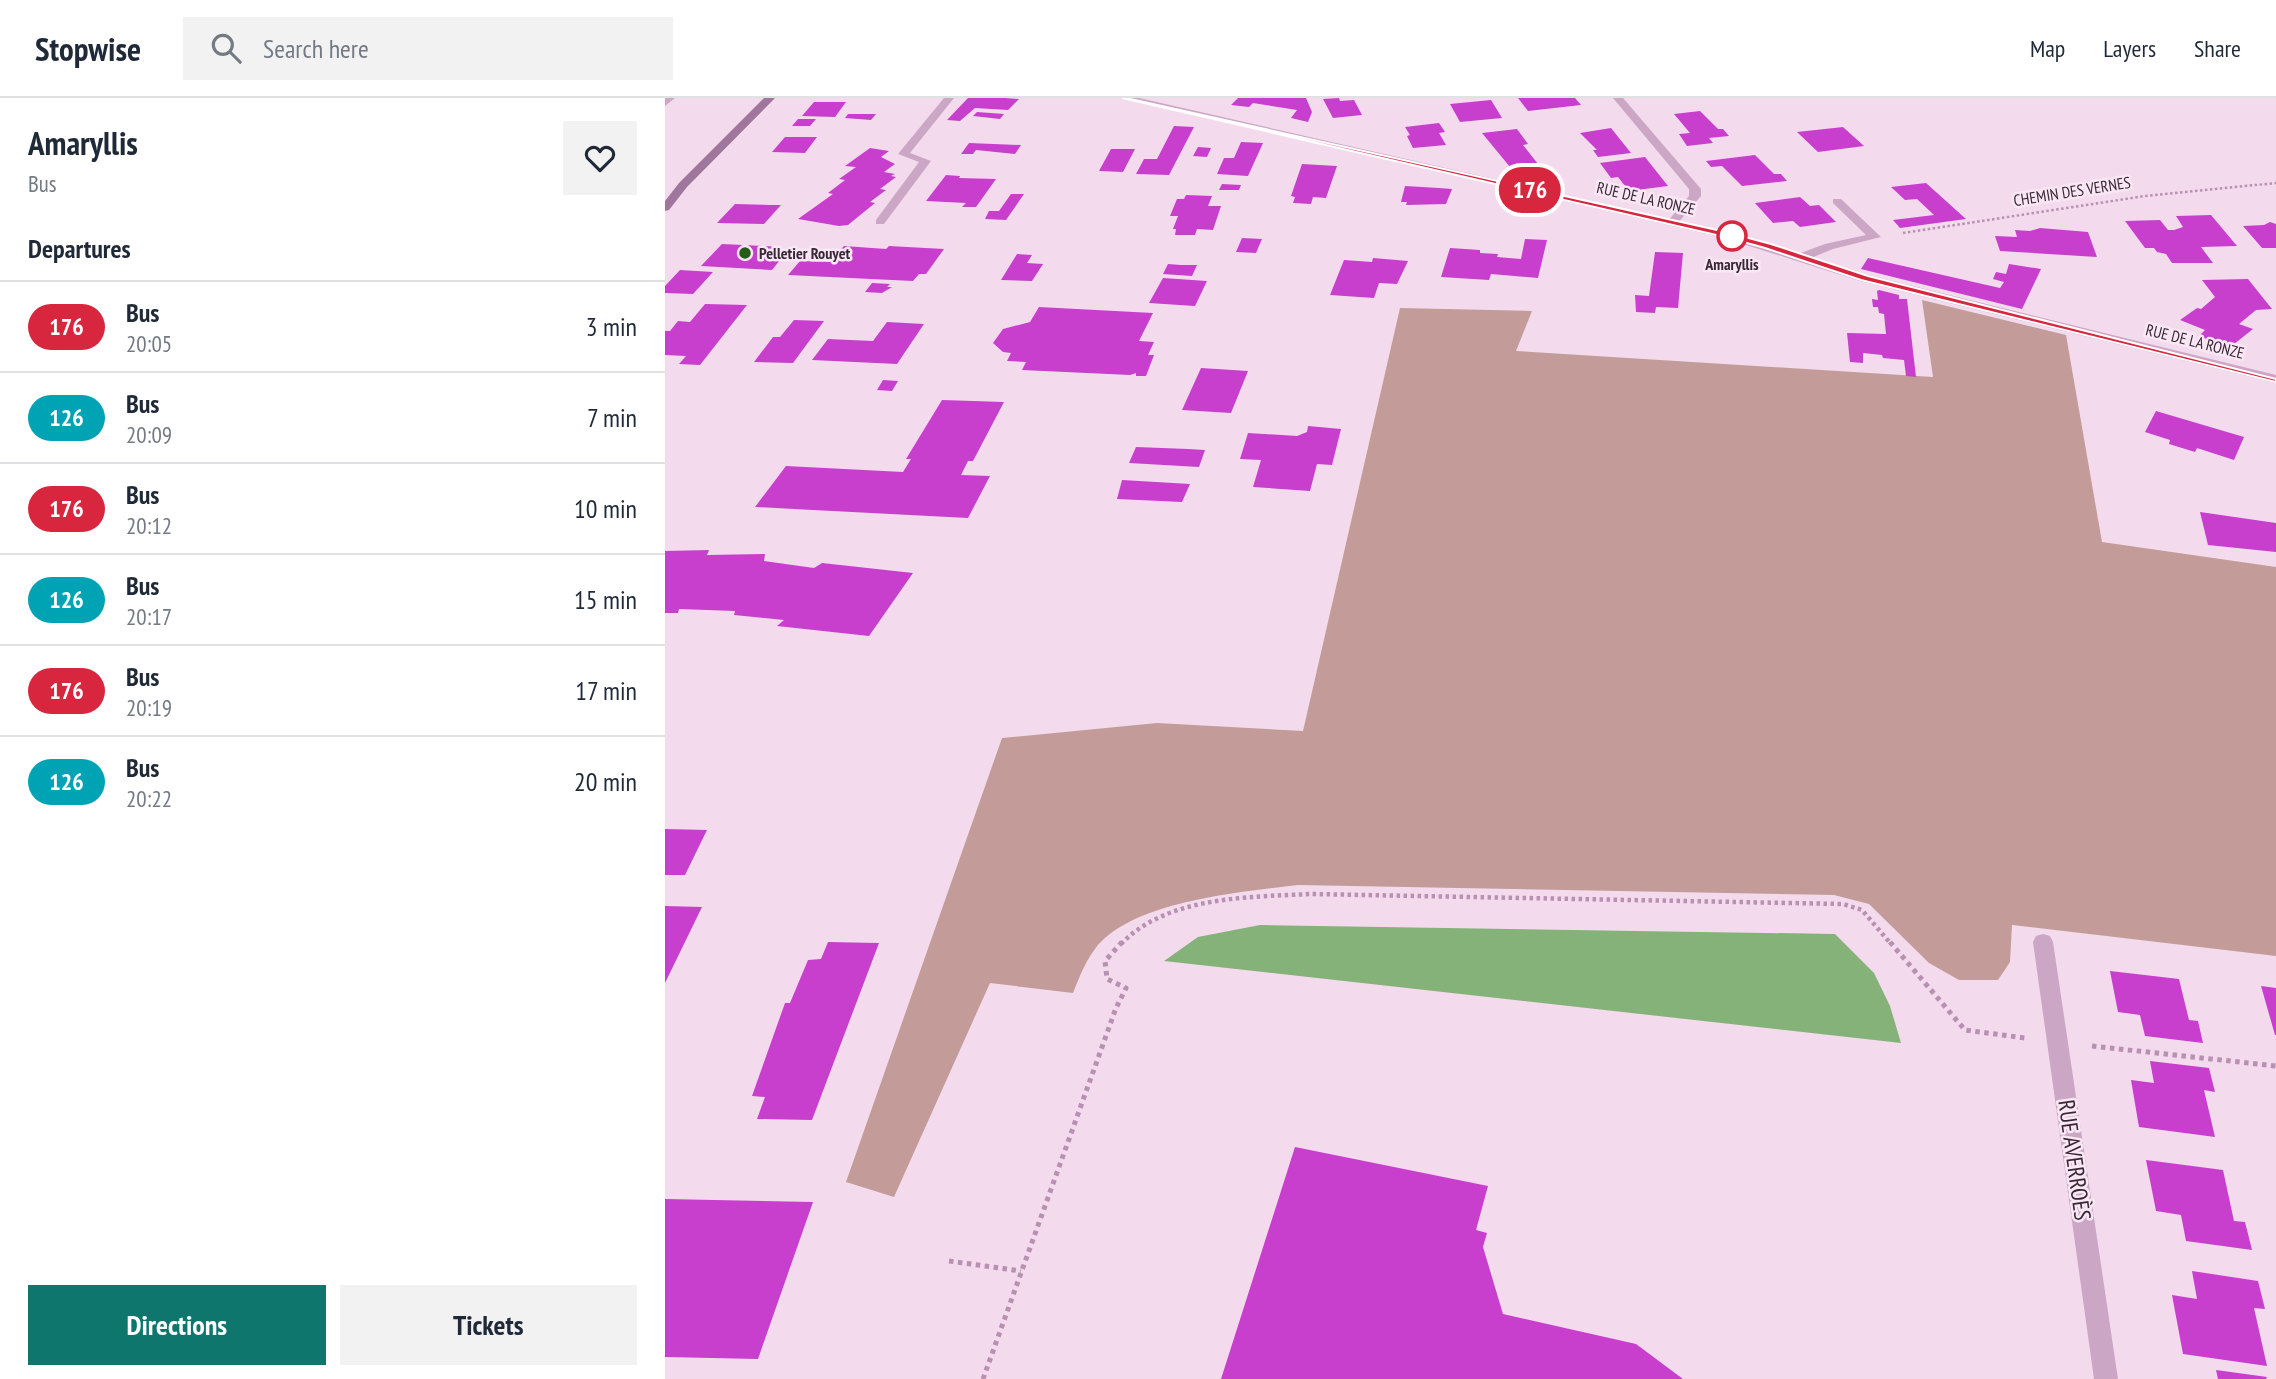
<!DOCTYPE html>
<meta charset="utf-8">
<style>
:root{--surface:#fff;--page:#f2f2f3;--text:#1f2937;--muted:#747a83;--line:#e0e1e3;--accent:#0f766e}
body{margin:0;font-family:"PT Sans Narrow",sans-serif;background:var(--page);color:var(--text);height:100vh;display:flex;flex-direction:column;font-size:26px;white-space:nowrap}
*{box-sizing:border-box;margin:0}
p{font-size:23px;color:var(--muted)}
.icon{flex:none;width:38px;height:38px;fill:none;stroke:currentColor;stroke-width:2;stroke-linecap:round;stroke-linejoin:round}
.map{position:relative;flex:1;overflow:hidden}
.drawer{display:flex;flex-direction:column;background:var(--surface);width:665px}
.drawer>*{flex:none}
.badge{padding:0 14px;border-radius:23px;font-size:24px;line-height:46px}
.map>.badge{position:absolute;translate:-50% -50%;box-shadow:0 0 0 4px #fff}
h2{padding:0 28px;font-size:26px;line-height:63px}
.round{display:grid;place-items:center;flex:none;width:74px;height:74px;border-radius:0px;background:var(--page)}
.summary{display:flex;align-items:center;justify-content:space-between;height:119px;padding:0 28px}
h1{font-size:33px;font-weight:700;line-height:52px}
.action{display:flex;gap:14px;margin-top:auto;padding:14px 28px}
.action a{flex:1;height:80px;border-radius:0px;background:var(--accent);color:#fff;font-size:28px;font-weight:700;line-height:80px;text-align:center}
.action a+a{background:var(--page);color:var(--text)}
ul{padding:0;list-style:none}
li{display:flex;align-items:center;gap:21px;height:91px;padding:0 28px;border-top:2px solid var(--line)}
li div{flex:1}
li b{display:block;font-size:26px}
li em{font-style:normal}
li .badge{min-width:77px;font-weight:700;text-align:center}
header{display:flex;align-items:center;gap:42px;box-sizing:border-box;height:98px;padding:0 35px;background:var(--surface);border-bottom:2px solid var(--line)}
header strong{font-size:33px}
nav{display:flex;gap:38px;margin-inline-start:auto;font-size:24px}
.search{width:490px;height:63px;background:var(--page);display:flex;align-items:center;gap:18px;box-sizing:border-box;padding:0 24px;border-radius:0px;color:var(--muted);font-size:26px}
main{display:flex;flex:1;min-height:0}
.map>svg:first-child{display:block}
.green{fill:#c39c9a}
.water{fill:#85b278}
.building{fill:#c83fcd}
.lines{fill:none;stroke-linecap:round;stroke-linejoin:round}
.path-far2{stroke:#b890b2;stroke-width:2.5;stroke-dasharray:2.5 2.5;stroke-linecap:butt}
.path-far1{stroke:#b890b2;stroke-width:4.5;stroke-dasharray:3.5 3.5;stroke-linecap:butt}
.path{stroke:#b890b2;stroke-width:5;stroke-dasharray:4.5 4.5;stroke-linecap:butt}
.lane{fill:#cca6c5;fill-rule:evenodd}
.street{fill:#cca6c5;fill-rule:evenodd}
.secondary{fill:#a0779c;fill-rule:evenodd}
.line{fill:#d7263d;stroke:#fff;stroke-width:2}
.stop-dot{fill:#fff;stroke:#d7263d;stroke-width:3.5}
.poi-dot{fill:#285c1a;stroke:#fae7f5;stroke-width:2.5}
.labels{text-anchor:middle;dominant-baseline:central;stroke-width:5;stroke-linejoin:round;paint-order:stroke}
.far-street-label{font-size:16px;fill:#382737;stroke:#fae7f5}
.far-poi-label{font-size:16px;font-weight:bold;fill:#382737;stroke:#fae7f5;text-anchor:start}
.far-stop-label{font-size:16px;font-weight:bold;fill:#382737;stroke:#fae7f5}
.near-street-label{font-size:23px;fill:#382737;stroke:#fae7f5}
</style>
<header>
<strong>Stopwise</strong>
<div class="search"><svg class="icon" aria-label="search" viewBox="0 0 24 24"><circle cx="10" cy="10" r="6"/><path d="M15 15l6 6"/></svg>Search here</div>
<nav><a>Map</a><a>Layers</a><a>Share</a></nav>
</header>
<main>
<section class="drawer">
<div class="summary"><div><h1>Amaryllis</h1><p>Bus</p></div><a class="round"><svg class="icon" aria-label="heart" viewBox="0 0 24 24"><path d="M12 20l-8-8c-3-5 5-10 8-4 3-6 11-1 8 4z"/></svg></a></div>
<h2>Departures</h2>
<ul>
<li><span class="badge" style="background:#d7263d;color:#fff">176</span><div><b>Bus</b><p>20:05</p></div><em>3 min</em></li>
<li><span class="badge" style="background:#00a3b4;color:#fff">126</span><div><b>Bus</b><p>20:09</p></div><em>7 min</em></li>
<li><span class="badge" style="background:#d7263d;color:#fff">176</span><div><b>Bus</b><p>20:12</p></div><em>10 min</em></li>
<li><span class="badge" style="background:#00a3b4;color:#fff">126</span><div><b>Bus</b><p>20:17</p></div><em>15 min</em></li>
<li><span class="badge" style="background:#d7263d;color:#fff">176</span><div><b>Bus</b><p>20:19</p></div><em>17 min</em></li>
<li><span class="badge" style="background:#00a3b4;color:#fff">126</span><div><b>Bus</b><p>20:22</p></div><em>20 min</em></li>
</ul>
<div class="action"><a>Directions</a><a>Tickets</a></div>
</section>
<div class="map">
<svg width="1611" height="1281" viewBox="0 0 1611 1281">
<rect width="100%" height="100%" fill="#f3dbed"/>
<path class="green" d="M1257 202 1401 237 1437 444 1611 469V858L1347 827 1345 864 1333 882H1294L1264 865 1204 806 1169 797 633 787C577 794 466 803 430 851 420 864 414 880 408 895L325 885 229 1099 181 1084 337 640 492 625 638 633 735 210 867 213 851 253 1268 279Z"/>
<polygon class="water" points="595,827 1170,836 1209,875 1225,908 1236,945 499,863 533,839"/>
<g class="building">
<polygon points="303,0 340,0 354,1 343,12 310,10 295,23 282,22"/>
<polygon points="573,0 641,0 647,14 643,24 626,20 632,12 588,5 584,9 566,7"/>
<polygon points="674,0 675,3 689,2 697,17 668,20 658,1"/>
<polygon points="853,0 910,0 916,7 863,13"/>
<polygon points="826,2 837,20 795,24 785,6"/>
<polygon points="149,4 181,4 170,19 137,18"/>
<polygon points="1035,13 1053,31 1058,31 1064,38 1044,40 1048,45 1022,48 1014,36 1025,35 1009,16"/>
<polygon points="312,14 339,16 335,21 308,18"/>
<polygon points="183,16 211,16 206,22 180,20"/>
<polygon points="133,21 151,21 145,28 127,28"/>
<polygon points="774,25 780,34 774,35 781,47 748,50 742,38 745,37 740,29"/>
<polygon points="509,28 529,29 504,77 471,76 479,61 492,61"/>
<polygon points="1178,29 1199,48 1153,54 1132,34"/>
<polygon points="946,30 966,55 933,59 928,52 932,52 915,35"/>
<polygon points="852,31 863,46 858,47 873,66 845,69 817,35"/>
<polygon points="120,39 152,39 140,55 107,54"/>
<polygon points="576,44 598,45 583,78 552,76 559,60 569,60"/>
<polygon points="304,45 356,47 350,56 311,52 308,56 296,56"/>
<polygon points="533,49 546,50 542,59 528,58"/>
<polygon points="205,50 224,53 216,59 230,66 219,74 230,76 226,78 231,79 215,91 221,92 205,104 210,105 183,127 174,128 133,121 168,96 163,95 180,82 174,81 191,69 180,68"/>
<polygon points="446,51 470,51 458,74 434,73"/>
<polygon points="1090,57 1109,76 1116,76 1122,83 1077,88 1057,68 1046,69 1041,63"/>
<polygon points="980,59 1003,88 964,93 953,79 946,80 935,65"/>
<polygon points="637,66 672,68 661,100 648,99 646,106 628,105 630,99 626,98"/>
<polygon points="281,77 295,78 294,80 331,81 311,109 297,109 301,105 261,103"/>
<polygon points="1261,85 1301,121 1235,130 1228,122 1269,117 1252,101 1240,102 1226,89"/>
<polygon points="557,86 576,87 574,92 554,92"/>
<polygon points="740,88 774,90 787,91 781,106 741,107 742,104 736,104"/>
<polygon points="346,96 359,96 341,122 320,121 324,113 334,113"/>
<polygon points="521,97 547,98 543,108 556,108 548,132 532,131 530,137 510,137 511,131 508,131 513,118 505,118 512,101 519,101"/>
<polygon points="1135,99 1145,108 1154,107 1171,124 1135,129 1128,123 1108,125 1090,105"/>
<polygon points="70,106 105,107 116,107 99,126 52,125"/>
<polygon points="1546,117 1572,148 1536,149 1548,165 1507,165 1501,156 1492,154 1489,150 1480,150 1460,123 1495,122 1503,132 1509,132 1518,129 1511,118"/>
<polygon points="1605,124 1611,126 1611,150 1597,150 1578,128 1599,127"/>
<polygon points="1375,130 1423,134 1432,159 1335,153 1330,138 1352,139 1350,132 1365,133"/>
<polygon points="577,140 597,141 591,155 571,154"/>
<polygon points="860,141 882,142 873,180 826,176 824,182 776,179 785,150 815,152 815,155 833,156 832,159 856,161"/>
<polygon points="57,146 117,149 107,161 115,162 107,172 36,168"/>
<polygon points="179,148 221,151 224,148 279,151 261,176 254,176 248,183 123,177 135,163 165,164"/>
<polygon points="990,154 1018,155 1013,210 991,209 990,215 971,214 970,197 984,198"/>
<polygon points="352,156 367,157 362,165 378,166 367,183 336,182"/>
<polygon points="708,160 743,163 732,186 714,185 709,200 665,197 679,162 707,164"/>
<polygon points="1203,160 1335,190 1339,184 1328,181 1331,174 1341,176 1344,166 1376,171 1357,211 1196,171"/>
<polygon points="503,166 516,167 532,167 527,178 498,176"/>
<polygon points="15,172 48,174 28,196 0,195 0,188"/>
<polygon points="498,180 542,183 530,208 484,205"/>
<polygon points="1583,181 1607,211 1591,212 1574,226 1588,231 1564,250 1534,238 1540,232 1515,222 1532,210 1536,211 1550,199 1537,182"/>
<polygon points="207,185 225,186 222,189 227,189 217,195 200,194"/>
<polygon points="1214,192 1234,197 1234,201 1242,201 1251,279 1241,278 1239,262 1218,260 1217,257 1198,255 1198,265 1185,264 1182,235 1221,236 1219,216 1214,215 1213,209 1208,209 1207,201 1213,202 1212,193"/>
<polygon points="40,206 82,207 35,267 14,266 21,258 0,257 0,233 5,233 13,223 25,224"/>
<polygon points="374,209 488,215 474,243 489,244 483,257 489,257 481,278 471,278 471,275 465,277 357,272 361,264 342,263 346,255 338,254 328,245 338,231 365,224"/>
<polygon points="129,222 159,223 128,265 89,264 108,239 115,239"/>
<polygon points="222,224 259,226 232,266 147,262 163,241 208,243"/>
<polygon points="536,270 583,273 566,315 517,312"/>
<polygon points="218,282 233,283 227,293 212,292"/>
<polygon points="277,302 339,304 308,363 303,363 296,377 325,378 303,420 90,409 121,368 238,374 246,361 241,361"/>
<polygon points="1491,313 1579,339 1569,362 1532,350 1530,354 1504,346 1505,342 1480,334"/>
<polygon points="643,328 676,331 667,367 652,366 645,393 588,389 596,362 575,361 583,335 632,338 642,334"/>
<polygon points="471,349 523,351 540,352 534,369 464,365"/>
<polygon points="457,382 525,386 517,404 452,401"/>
<polygon points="1535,414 1611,425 1611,454 1543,447"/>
<polygon points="44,452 42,457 100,456 99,463 149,470 157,465 248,475 204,538 112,528 119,522 69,517 70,513 14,511 13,515 0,515 0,453"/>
<polygon points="0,731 42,732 20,777 0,777"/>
<polygon points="0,808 37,809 0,885"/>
<polygon points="163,844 214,845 147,1022 92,1021 100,999 87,998 120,905 125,905 143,862 156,861"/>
<polygon points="1445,873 1514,881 1524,922 1533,923 1538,945 1480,938 1475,917 1453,914"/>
<polygon points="1596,888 1611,890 1611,937 1610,937"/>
<polygon points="1485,963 1544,970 1550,994 1539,992 1550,1039 1474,1029 1466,982 1489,985"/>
<polygon points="630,1049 823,1088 811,1132 822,1135 818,1149 838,1216 971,1246 1018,1281 556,1281"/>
<polygon points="1481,1062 1558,1072 1569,1123 1580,1124 1587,1152 1521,1143 1516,1117 1491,1113"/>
<polygon points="0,1101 148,1104 93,1261 0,1259"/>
<polygon points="1527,1173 1593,1183 1600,1211 1589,1210 1602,1268 1518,1256 1507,1197 1532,1201"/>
<polygon points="1551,1272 1602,1279 1601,1281 1553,1281"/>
</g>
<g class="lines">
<polyline class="path-far2" points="1238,135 1480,98 1611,85"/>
<path class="path-far1" d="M456 846C502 798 584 799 646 796L1178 806 1197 812 1226 846"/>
<g class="path">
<polyline points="1225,844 1300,932 1360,940"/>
<polyline points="1427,948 1611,968"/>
<polyline points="284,1163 356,1173"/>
<polyline points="318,1281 451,910 461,890 442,881 440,863 457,844"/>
</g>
<g class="lane">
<polygon points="279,0 289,0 245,55 266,63 219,126 211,126 211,122 254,64 233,56"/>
<polygon points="948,0 958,0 1036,91 1036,98 1012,126 1002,124 1024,98 1024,91"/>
<polygon points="1168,101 1176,101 1216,139 1168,151 1141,162 1133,162 1133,156 1160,146 1201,137 1168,105"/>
</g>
<g class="street">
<polygon points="0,0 10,0 0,8"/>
<polygon points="456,0 474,0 1061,134 1107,146 1203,177 1611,277 1611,285 1195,183 1059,140"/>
<polygon points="1378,836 1385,838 1388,844 1453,1281 1429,1281 1368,844 1371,838"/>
</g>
<polygon class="secondary" points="99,0 110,0 22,89 4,112 0,113 0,103 14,85"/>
</g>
<polygon class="line" points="457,0 461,0 1061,134 1106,146 1203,178 1611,281 1611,284 1196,182 1100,150 1060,139"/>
<circle class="stop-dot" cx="1067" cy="138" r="14"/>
<circle class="poi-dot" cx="80" cy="155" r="7"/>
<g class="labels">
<g class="far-street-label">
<text transform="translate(1407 93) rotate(-9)">CHEMIN DES VERNES</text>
<text transform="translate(981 100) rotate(13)">RUE DE LA RONZE</text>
<text transform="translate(1530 243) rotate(14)">RUE DE LA RONZE</text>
</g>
<g class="far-poi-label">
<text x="94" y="155">Pelletier Rouyet</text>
</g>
<g class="far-stop-label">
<text x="1067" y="166">Amaryllis</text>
</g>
<g class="near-street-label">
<text transform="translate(1410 1062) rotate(82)">RUE AVERROÈS</text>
</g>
</g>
</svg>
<b class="badge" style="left:865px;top:92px;background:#d7263d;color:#fff">176</b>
</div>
</main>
